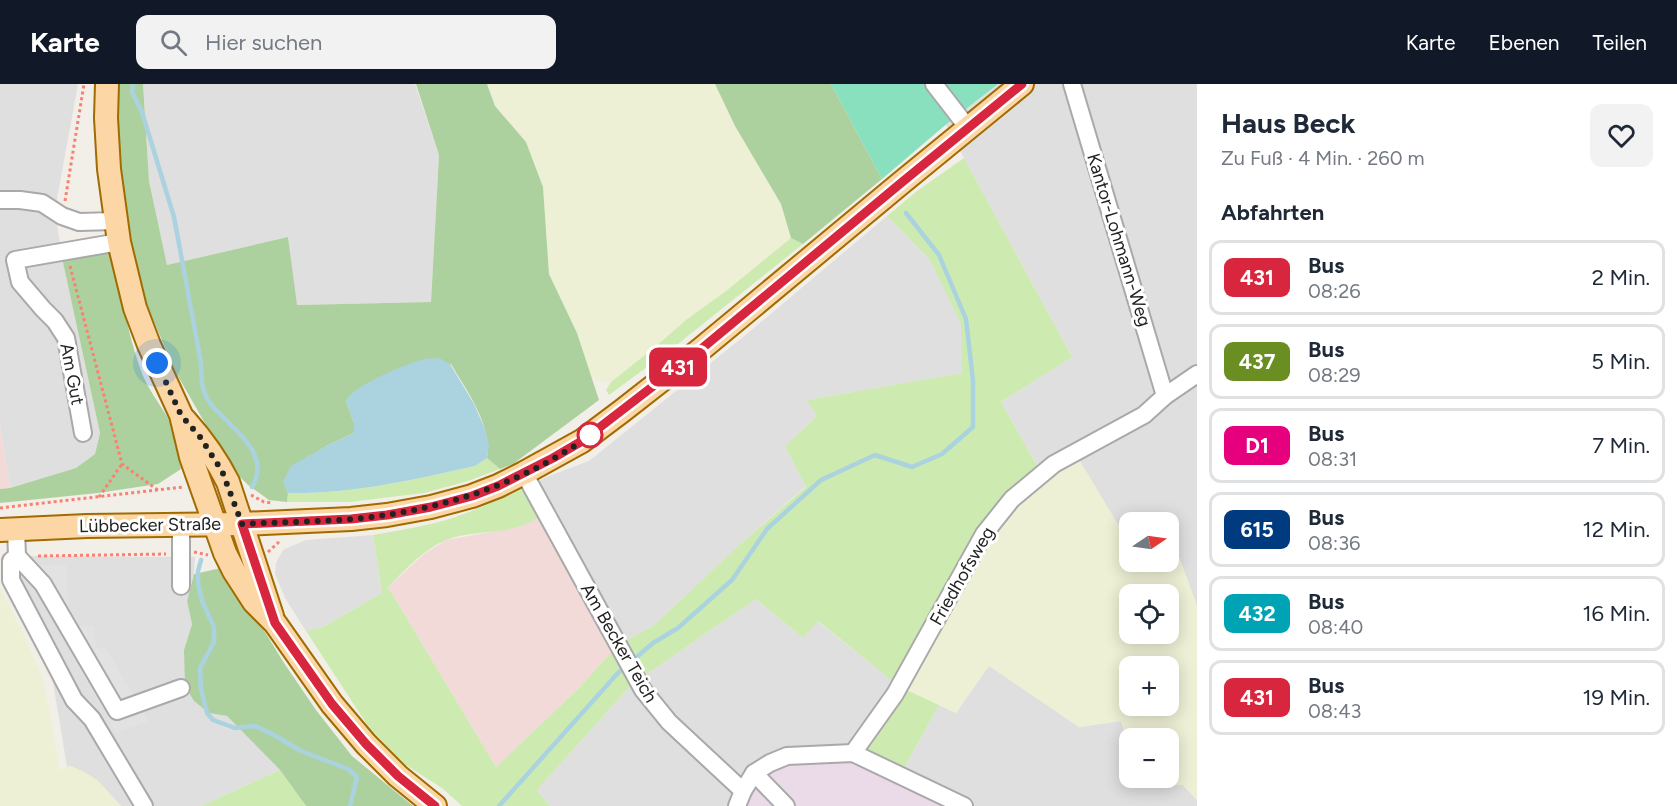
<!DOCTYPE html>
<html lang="de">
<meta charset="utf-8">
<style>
:root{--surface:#fff;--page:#f2f2f3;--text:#1f2937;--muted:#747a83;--line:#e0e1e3;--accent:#111827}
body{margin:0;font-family:Figtree,sans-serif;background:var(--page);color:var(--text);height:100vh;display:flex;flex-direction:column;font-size:22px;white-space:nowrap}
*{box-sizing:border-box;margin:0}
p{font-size:20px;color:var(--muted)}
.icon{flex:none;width:33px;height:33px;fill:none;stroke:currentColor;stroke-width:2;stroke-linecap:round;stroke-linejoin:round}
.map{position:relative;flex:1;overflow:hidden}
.side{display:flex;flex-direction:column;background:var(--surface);width:480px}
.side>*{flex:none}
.badge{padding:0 12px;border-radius:9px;font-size:21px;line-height:39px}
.needle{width:39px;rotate:77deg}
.fabs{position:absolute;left:1119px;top:428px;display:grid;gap:12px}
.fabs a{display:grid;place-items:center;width:60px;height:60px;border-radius:12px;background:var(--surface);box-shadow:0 3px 15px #0003;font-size:30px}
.you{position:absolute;width:30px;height:30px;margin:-15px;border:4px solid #fff;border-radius:50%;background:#1a73e8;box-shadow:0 0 0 9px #1a73e833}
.map>.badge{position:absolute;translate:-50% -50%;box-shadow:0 0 0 3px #fff}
h2{padding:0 24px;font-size:22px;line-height:54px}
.round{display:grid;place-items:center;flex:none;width:63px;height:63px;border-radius:12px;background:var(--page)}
.overview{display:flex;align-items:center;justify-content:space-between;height:102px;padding:0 24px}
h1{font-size:28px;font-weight:700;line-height:45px}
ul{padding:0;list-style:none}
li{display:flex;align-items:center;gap:18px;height:75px;margin:0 12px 9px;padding:0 12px;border:3px solid var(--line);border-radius:12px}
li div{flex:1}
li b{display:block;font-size:22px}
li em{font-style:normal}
li .badge{min-width:66px;font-weight:700;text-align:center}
header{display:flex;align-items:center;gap:36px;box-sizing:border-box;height:84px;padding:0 30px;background:var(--accent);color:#fff}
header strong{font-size:28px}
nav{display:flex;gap:33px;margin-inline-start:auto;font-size:21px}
.search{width:420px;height:54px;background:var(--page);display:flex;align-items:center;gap:15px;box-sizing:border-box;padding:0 21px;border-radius:12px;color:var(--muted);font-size:22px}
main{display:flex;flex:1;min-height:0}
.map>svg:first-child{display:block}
.residential{fill:#e0dfdf}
.commercial{fill:#f2dad9}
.industrial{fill:#ebdbe8}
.farmland{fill:#eef0d5;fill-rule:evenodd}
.grass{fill:#cdebb0}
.forest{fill:#add19e}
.pitch{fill:#88e0be}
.parking{fill:#e2e2e2}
.water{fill:#aad3df}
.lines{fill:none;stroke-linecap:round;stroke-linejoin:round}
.stream{stroke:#aad3df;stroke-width:4.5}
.minor-casing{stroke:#a9a9a9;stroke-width:20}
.major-casing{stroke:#a06b00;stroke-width:26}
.path{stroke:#fa8072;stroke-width:3;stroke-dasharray:3 3;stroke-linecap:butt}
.minor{stroke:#fff;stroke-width:16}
.major{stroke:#fcd6a4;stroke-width:22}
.line-casing{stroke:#fff;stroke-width:14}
.line{stroke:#d7263d;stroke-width:9}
.walk{stroke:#222;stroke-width:6;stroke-dasharray:0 10.8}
.stop-dot{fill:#fff;stroke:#d7263d;stroke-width:3}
.labels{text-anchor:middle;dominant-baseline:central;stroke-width:6;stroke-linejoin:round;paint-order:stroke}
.street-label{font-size:18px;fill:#222;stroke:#fff}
</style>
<header>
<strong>Karte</strong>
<div class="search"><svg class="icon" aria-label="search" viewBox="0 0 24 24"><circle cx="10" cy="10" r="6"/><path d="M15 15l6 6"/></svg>Hier suchen</div>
<nav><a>Karte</a><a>Ebenen</a><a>Teilen</a></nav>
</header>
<main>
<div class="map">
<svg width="1197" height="722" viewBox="0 0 1197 722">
<rect width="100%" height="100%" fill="#f2efe9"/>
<g class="residential">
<polygon points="0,0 78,0 55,126 62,174 100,349 95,370 76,384 10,404 0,341"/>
<polygon points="143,0 415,0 439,71 431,218 296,221 288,153 167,181 149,97"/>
<polygon points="998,0 1197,0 1197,522 1170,449 1169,449 1168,438 1130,438 1129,459 1078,374 1039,385 1001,318 1072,273 946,41"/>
<polygon points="887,132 930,176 962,241 962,289 808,316 817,332 785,362 806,402 738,462 653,542 632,553 614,565 525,404 549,392 589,377 748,249"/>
<polygon points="373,451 382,509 323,543 306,547 285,514 275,490 276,479 283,466 306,456"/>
<polygon points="30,472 195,473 194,490 187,517 192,540 184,566 209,629 227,632 280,686 201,722 121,722 97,696 82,687 70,682 67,683 53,598 6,476"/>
<polygon points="756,515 803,554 817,537 902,604 857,668 735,722 550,722 537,706 631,601"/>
<polygon points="989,581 1079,643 1121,637 1129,662 1130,693 1140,693 1143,700 1183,701 1197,716 1197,722 954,722 902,688 939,621 956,629"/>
</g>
<g class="commercial">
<polygon points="0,341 10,404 0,405"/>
<polygon points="540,432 614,565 578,605 496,683 388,503 424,470 446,456 519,443"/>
</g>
<polygon class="industrial" points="857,668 954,722 735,722 750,686"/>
<g class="farmland">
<polygon points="487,0 715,0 735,42 781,120 791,154 726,207 686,236 655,263 611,298 602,298 591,293 577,249 549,190 543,103 526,58 495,22"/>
<path d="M1078 374 1129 459 1130 477H1168L1170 448 1197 522V716L1183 701 1143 700 1140 693H1168V654H1130L1129 662 1121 637 1079 643 989 582 956 629 902 604 981 448 1056 386ZM1130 510H1168V549H1130ZM1130 582H1168V621H1130Z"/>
<polygon points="0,504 24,551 43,596 51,633 59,686 70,682 82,687 97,696 121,722 0,722"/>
</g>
<g class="grass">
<path d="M964 74 1072 273 1001 318 1039 385 1024 397 902 604 939 621 902 688 857 668 901 604 818 537 803 554 756 515 631 601 537 706 550 722H462L442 704 401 678 368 642 306 547 323 543 382 509 373 451C400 446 429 442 455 433 479 425 502 414 525 404L540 432C513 453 477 444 446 456 424 465 405 486 388 503L496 683 578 605 614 565 632 553 653 542 738 462 806 403 785 362 817 332 807 316 962 289 961 240 930 176 887 132 917 107Z"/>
<polygon points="791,154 803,160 669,267 609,311 606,306 611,298 655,263 686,236 726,207"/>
<path d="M487 374 500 385 468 397 424 409 350 418H287L288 409C354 410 412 396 475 382Z"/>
<polygon points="280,686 306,722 201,722"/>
</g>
<g class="forest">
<path d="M116 0H143L149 97 167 181 288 153 297 221 431 218 439 71 416 0H487L495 22 526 58 543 103 549 190 577 249 599 316 513 380 500 385 487 374C493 342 466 306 451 280L346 317 354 339V349L326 362 284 398 288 409 287 418 269 416 248 401 240 393 218 362 175 287 141 207 120 96Z"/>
<polygon points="715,0 831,0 882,95 803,160 791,154 781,120 735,42"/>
<path d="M113 168C120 206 127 247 140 284 146 303 159 318 169 336 177 351 178 368 181 385L158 400 98 409 0 419V405L10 404 76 384 95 370 100 349 62 174Z"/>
<polygon points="221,484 231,493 284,579 316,626 352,672 413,722 306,722 280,686 227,632 209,629 194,617 185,602 184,566 192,540 187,517 194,490"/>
</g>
<polygon class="pitch" points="831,0 998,0 943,43 882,95"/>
<polygon class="parking" points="66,481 68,522 79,542 93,542 97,564 106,564 149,637 116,649 22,482"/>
<path class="water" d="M439 274 450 280 474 320 485 345 489 362 487 374 475 382C412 396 354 410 288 409L283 398 291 382 326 362 354 349V339L346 317C352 302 408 279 425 275 430 274 435 275 439 274Z"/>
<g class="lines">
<g class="stream">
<path d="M133 0 132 8 142 28 174 133 201 279C201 294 201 306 210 319 213 324 219 328 223 333 243 352 269 375 252 403"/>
<polyline points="201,476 198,487 198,499 202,517 214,543 214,558 200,584 201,605 207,629 213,636 235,644 255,642 274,651 301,667 348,685 357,693 350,722"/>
<polyline points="499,722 617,590 653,559 678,544 732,496 767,445 821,396 875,371 912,383 942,370 973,343 973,297 966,235 939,171 906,129"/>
</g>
<defs>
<g id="minor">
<polyline points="934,0 968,44"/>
<polyline points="1072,0 1165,312"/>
<polyline points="0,116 20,116 42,119 62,132 79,138 115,137"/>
<polyline points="83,349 66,254 55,237 43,225 20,198 15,176 119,158"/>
<polyline points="524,389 643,606 669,638 743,707"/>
<polyline points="16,445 17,472 43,500 117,627 181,604"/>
<polyline points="17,472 11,477 11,496 74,616 92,635 144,722"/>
<polyline points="181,502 181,440"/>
<polyline points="853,669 895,610 984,450 1012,415 1054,380 1144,331 1165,312 1197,290"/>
<polyline points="754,689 786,722"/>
<polyline points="737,722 743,707 754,689 770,679 787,672 853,669 964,722"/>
</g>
<g id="major">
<polyline points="107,0 106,34 109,85 119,158 135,224 149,261 181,331 191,373 225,469 234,487 254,518 275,539 332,620 366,660 398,692 435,722"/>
<path d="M185 336C202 355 217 376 228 398L272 532"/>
<polyline points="0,446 87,442 242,440 351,435 387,431 431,423 472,412 498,402 524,389 582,357 622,327 700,266 901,99 1022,0"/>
</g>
</defs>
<use href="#minor" class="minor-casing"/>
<use href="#major" class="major-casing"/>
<g class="path">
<polyline points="65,117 84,0"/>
<polyline points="70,182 122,380 159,407"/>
<polyline points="251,411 264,418 273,419"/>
<polyline points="99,413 122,380"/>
<polyline points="0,424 183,403"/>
<polyline points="194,468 208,471"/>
<polyline points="268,468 278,459 278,455"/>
<polyline points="38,472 166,470"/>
</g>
<use href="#minor" class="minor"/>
<use href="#major" class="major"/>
</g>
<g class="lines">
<defs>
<polyline id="line" points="435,722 398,692 366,660 332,620 275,539 242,440 351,435 387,431 431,423 472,412 498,402 553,374 582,357 700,266 901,99 1022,0"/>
</defs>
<use href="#line" class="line-casing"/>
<use href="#line" class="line"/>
<path class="walk" d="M157 279 181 331 200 353 222 387 242 440C279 438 316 438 352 435 441 427 524 400 596 347L590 351"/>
</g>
<circle class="stop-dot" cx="590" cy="351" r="12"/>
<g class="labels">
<g class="street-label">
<text transform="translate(1119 156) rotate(73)">Kantor-Lohmann-Weg</text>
<text transform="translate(72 290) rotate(79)">Am Gut</text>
<text transform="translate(150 441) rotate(-1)">Lübbecker Straße</text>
<text transform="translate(962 492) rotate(-60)">Friedhofsweg</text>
<text transform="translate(619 559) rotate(60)">Am Becker Teich</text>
</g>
</g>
</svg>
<div class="fabs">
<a><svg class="needle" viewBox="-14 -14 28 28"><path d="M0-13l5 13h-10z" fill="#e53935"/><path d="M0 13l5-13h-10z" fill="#747a83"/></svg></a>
<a><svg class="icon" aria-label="locate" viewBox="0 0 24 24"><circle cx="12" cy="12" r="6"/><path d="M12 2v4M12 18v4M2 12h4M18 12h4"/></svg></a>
<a>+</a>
<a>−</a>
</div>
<div class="you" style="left:157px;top:279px"></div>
<b class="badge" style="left:678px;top:283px;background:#d7263d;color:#fff">431</b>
</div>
<section class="side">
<div class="overview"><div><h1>Haus Beck</h1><p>Zu Fuß · 4 Min. · 260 m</p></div><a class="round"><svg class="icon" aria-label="heart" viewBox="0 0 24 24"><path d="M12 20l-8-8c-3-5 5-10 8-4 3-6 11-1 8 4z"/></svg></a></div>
<h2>Abfahrten</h2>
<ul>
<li><span class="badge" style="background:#d7263d;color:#fff">431</span><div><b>Bus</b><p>08:26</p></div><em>2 Min.</em></li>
<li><span class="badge" style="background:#6b8e23;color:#fff">437</span><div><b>Bus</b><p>08:29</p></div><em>5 Min.</em></li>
<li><span class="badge" style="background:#e6007e;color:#fff">D1</span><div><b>Bus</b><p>08:31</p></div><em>7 Min.</em></li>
<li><span class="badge" style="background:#003b80;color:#fff">615</span><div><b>Bus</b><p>08:36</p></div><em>12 Min.</em></li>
<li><span class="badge" style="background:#00a3b4;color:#fff">432</span><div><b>Bus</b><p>08:40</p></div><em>16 Min.</em></li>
<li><span class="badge" style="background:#d7263d;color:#fff">431</span><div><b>Bus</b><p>08:43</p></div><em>19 Min.</em></li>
</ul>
</section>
</main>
